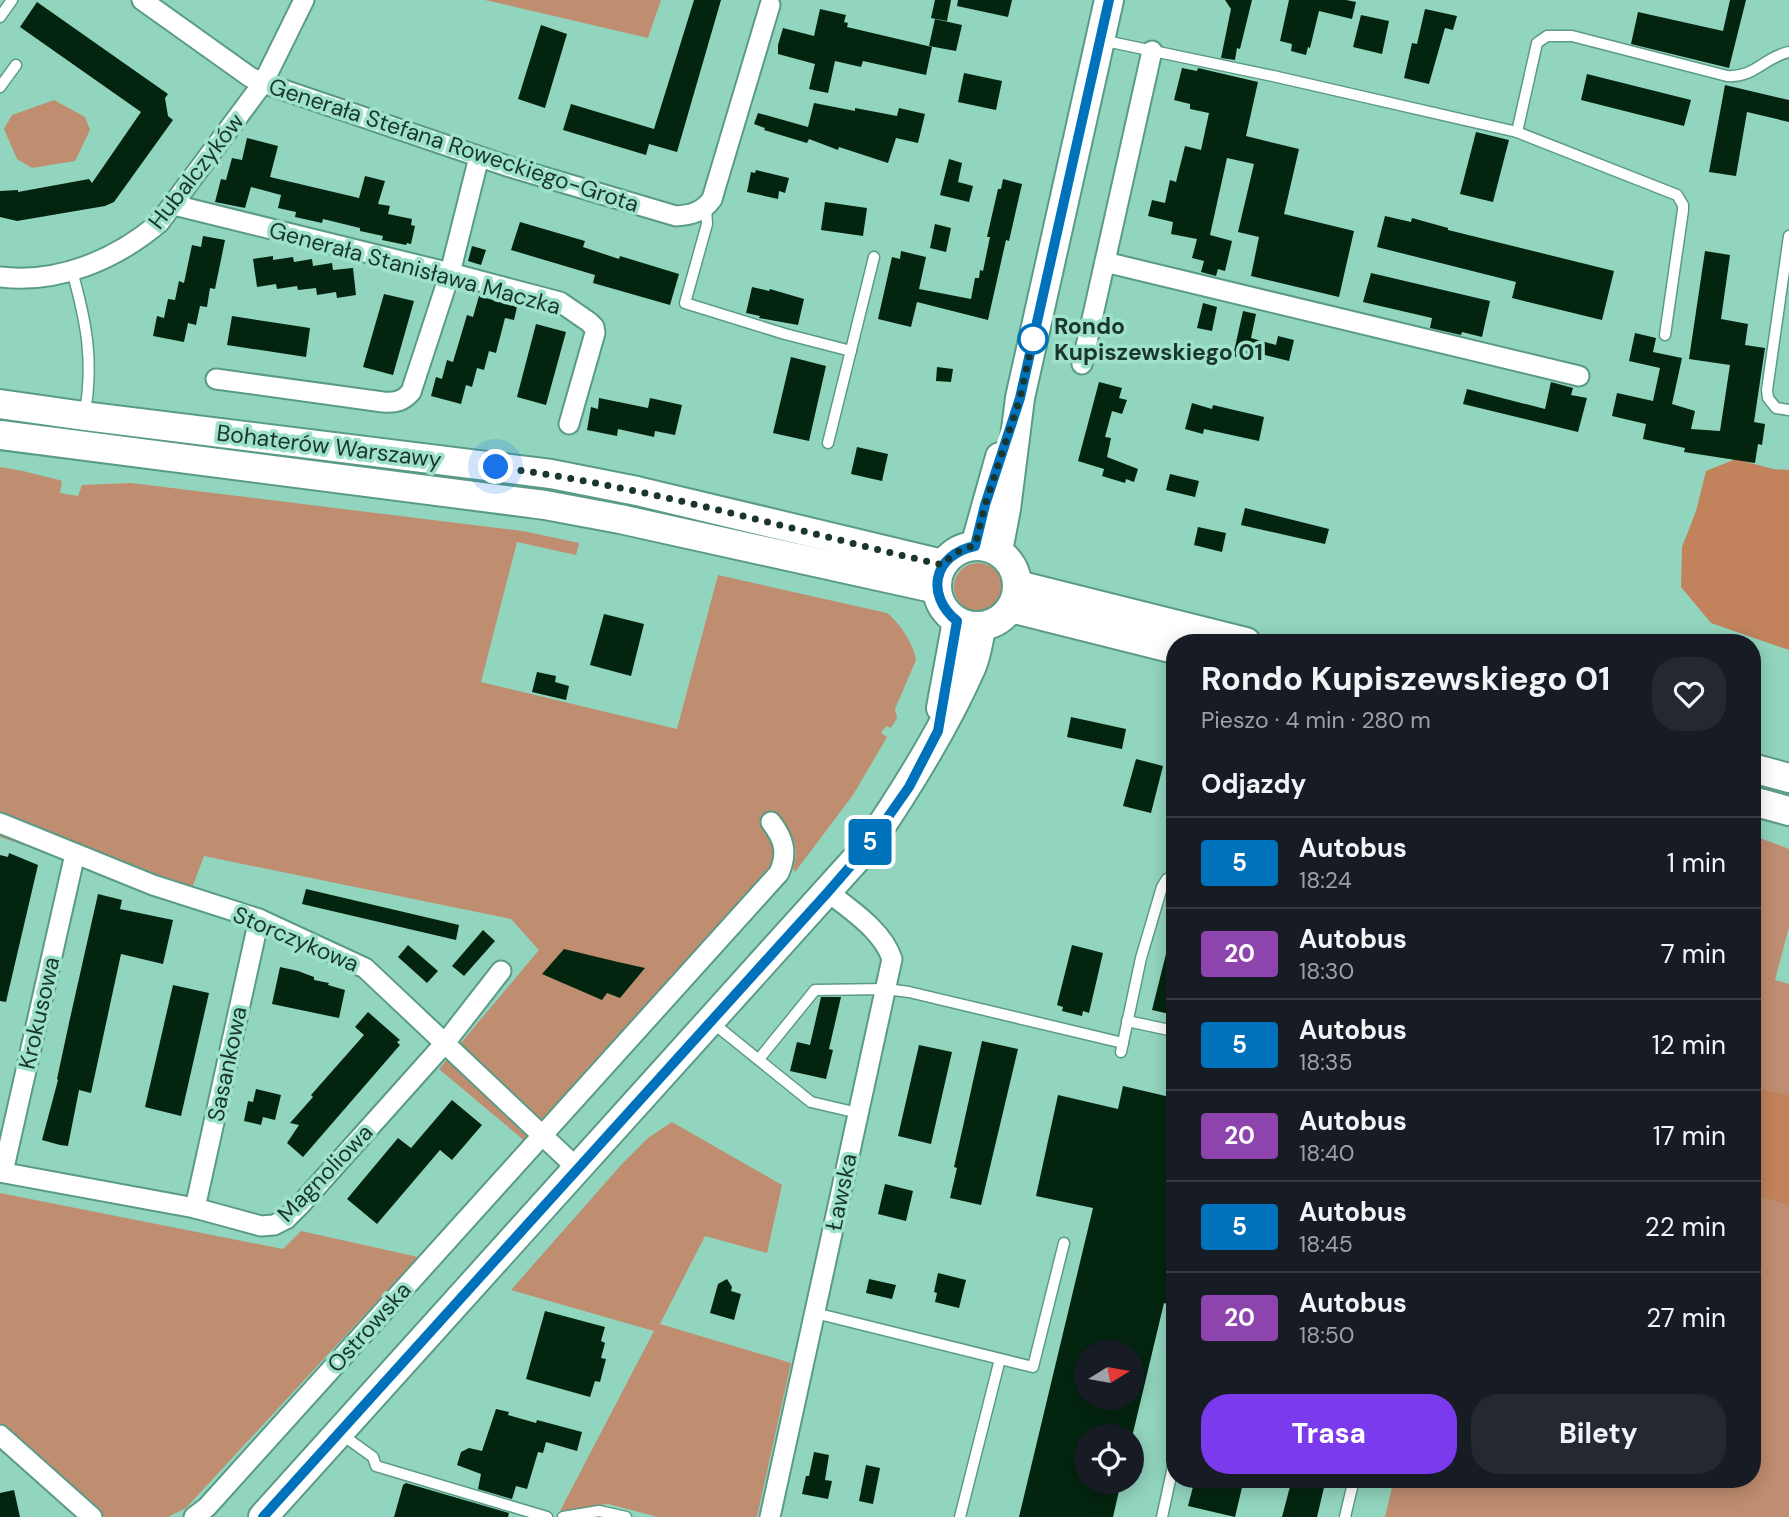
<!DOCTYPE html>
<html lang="pl">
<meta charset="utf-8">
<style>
:root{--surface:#171b24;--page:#242831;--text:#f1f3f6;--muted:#9ea1a6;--line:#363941;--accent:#7c3aed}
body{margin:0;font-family:"DM Sans",sans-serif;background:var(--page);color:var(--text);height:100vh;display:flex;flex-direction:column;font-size:26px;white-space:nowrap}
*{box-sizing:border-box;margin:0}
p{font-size:23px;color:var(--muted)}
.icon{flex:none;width:38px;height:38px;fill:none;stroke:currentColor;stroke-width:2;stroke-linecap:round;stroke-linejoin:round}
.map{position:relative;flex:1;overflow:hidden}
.side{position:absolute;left:1166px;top:634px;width:595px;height:854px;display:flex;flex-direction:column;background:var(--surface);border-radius:28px;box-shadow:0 4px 18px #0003}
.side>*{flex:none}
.badge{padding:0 14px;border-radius:5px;font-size:24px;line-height:46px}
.needle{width:46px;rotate:79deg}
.buttons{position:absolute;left:1074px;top:1340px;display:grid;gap:14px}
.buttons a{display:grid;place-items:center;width:70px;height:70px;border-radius:50%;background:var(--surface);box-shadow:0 4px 18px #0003;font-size:35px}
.you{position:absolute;width:35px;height:35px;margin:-18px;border:5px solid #fff;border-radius:50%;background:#1a73e8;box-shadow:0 0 0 10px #1a73e833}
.map>.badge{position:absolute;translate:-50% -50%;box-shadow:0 0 0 4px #fff}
h2{padding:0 35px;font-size:26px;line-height:63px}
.round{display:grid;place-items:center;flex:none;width:74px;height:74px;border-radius:28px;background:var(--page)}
.headline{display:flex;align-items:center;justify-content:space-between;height:119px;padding:0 35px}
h1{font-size:33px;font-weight:700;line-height:52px}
.button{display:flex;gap:14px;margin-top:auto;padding:14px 35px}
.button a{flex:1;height:80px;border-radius:28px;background:var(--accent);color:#fff;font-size:28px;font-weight:700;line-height:80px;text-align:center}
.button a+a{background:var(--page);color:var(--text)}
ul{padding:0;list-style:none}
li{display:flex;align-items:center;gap:21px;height:91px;padding:0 35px;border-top:2px solid var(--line)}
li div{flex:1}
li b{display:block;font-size:26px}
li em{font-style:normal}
li .badge{min-width:77px;font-weight:700;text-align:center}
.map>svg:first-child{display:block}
.green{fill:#bf8d6f}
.forest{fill:#c2835c}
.building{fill:#03250f;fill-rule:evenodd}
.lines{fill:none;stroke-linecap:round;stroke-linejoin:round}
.service-casing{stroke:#5a9b87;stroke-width:13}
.minor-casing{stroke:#5a9b87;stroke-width:23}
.secondary-casing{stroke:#5a9b87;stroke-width:32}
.service{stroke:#fff;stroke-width:10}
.minor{stroke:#fff;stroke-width:19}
.secondary{stroke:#fff;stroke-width:28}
.line-casing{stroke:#fff;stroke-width:16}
.line{stroke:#0072bc;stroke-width:10}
.walk{stroke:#1a362d;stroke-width:7;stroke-dasharray:0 12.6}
.stop-dot{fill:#fff;stroke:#0072bc;stroke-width:3.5}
.labels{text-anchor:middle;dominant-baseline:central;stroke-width:7;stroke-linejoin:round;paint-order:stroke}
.street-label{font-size:23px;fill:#1a362d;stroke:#9fe2cb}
.stop-label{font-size:23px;font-weight:bold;fill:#1a362d;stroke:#9fe2cb;text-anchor:start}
</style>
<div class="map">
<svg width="1789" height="1517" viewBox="0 0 1789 1517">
<rect width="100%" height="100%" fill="#92d5bf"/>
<g class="green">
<polygon points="485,0 661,0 648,38"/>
<polygon points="54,100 85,117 90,130 75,161 32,168 17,159 4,129 12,115"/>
<path d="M0 467 23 471 59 480 62 481 60 493 78 496 82 485 131 483 523 531 579 543 576 555 517 542 481 682 677 729 718 575 887 613C899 622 914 645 916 660L895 709 897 718 891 728 886 726 881 733 887 737 853 795 795 872 793 868C800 847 793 830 775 816 776 836 778 855 768 872L526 1142 439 1069 539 950 511 919 204 856 187 901 0 837Z"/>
<circle cx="978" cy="587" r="24"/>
<polygon points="1752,835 1789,849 1789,927 1775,980 1789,984 1789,1095 1752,1086"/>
<polygon points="672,1122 782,1185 767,1253 705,1236 660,1324 791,1363 757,1517 658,1517 608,1504 560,1511 654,1331 511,1290 621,1165 648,1138"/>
<polygon points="0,1193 283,1249 301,1231 418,1257 186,1508 168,1517 104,1517 0,1429"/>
<polygon points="1752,1195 1789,1206 1789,1517 1385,1517 1394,1479 1752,1479"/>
</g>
<g class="forest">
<polygon points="1736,459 1773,469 1789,470 1789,650 1711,623 1681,587 1682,547 1696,511 1706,471"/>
<polygon points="1752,1086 1789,1095 1789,1206 1752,1195"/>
</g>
<g class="building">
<polygon points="694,0 721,0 677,152 649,144 646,155 563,130 571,104 654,129"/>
<polygon points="935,0 951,0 947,21 931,18"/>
<polygon points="958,0 1012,0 1008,17 957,6"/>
<polygon points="1225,0 1252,0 1240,49 1237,48 1235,60 1221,58 1231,9"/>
<polygon points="1289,0 1346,0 1356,2 1352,19 1319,11 1310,48 1308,47 1306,55 1291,51 1292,44 1280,41"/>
<polygon points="1730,0 1746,0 1729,68 1631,44 1638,12 1723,31"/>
<polygon points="37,2 168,94 165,98 168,116 173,120 114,202 105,206 17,221 0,217 0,191 18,190 18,192 89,179 92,183 141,112 20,27"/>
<polygon points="820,9 846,15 844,22 848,23 847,27 932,47 926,75 863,61 861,67 835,61 828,93 809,89 815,64 778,54 778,45 783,28 814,36"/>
<polygon points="1425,9 1457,16 1453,30 1445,28 1429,84 1404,78 1412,43 1417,44"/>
<polygon points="1361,15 1389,21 1382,54 1353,47"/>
<polygon points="935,19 962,25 956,51 929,46"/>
<polygon points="541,25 567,34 545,108 518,99"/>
<polygon points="1182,68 1197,71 1198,68 1258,82 1246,136 1299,149 1284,214 1354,231 1339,297 1251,276 1259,237 1238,232 1254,164 1227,158 1210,235 1232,241 1225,271 1218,269 1216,276 1201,272 1204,261 1192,258 1197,239 1171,234 1173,222 1148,216 1152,200 1165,203 1170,180 1176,182 1185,146 1201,150 1209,113 1190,109 1190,104 1174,100"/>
<polygon points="964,73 1002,81 996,110 958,102"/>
<polygon points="1587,74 1691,100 1684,126 1581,100"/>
<polygon points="1725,85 1789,100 1789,122 1747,112 1736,176 1709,172"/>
<polygon points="814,103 855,111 855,108 897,116 899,108 925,114 918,143 896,138 888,163 839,147 838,150 809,139 807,143 764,130 765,128 754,124 758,113 808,127"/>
<polygon points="1476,132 1509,140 1493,202 1460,194"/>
<polygon points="247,138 278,146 270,177 359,198 365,176 385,181 378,204 390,206 388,214 412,219 411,225 415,226 411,244 407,243 406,245 382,240 383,236 360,231 360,228 323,219 322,223 295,217 296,212 278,208 281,195 251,187 245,208 215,202 221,179 226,180 232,158 242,160"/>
<polygon points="949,159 962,163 958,182 973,186 969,202 940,195"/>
<polygon points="756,170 789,178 785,193 779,191 778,199 747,192 751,172 755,173"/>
<polygon points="1003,179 1022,184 1009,241 1006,240 988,320 917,302 911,327 878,319 892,257 900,259 901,251 926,257 919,289 971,299 975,278 979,278 980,270 983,271 990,237 987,237 998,189 1001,189"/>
<polygon points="825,202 867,208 863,236 821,230"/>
<polygon points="1385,216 1411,222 1412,218 1448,228 1448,230 1614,271 1602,320 1512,298 1516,282 1377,247"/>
<polygon points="520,222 585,241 583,247 619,259 620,256 679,274 670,305 593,283 595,275 511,250"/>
<polygon points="935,224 951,228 946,252 930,248"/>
<polygon points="203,236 225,240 215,289 210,288 207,307 200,306 196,325 188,323 184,342 153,336 157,316 164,318 168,299 175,300 179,281 184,283 192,245 201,247"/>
<polygon points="472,246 486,250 481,265 468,261"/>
<polygon points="1705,251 1730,255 1721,319 1748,324 1745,345 1765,348 1754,422 1765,424 1762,445 1758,444 1755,463 1684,452 1685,448 1643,439 1646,424 1612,416 1617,393 1653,401 1660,368 1629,361 1635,333 1656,338 1653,352 1682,358 1672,404 1695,411 1691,429 1720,431 1730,365 1689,359"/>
<polygon points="273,256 273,260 293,257 294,262 312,259 313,266 332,263 333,270 353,268 356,295 337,298 336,292 317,295 316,288 298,290 297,286 277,289 276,284 257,287 253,259"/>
<polygon points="1371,273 1490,301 1482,337 1462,332 1461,335 1430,328 1432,318 1363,302"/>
<polygon points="752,287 769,291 770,289 804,299 798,325 759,318 760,316 746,313"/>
<polygon points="384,294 414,301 393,375 363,367"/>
<polygon points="479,296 517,307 514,320 505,318 496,353 489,351 484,370 477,368 472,387 466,385 461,404 431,396 436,377 442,379 447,360 453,362 467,315 473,317"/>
<polygon points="1203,303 1217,307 1212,331 1197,328"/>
<polygon points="1243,311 1256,314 1251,338 1276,345 1278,336 1294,340 1289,361 1248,351 1246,359 1233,356"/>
<polygon points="232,316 310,328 306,357 227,345"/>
<polygon points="536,324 566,332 546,405 517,397"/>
<polygon points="791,357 826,366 809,441 773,433"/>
<polygon points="937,367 953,369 951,382 936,381"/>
<polygon points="1099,382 1122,388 1119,398 1127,400 1122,414 1112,411 1105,437 1111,438 1107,457 1138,469 1134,482 1126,479 1125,483 1102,476 1105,466 1104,469 1078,461"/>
<polygon points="1551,382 1573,388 1571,395 1587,398 1578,432 1463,404 1467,389 1545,409"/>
<polygon points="599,398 648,408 650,398 682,405 675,435 655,431 654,437 618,429 617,436 587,430 591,407 598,409"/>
<polygon points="1192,403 1212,409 1213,405 1264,417 1259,441 1204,429 1203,434 1185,429"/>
<polygon points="857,447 888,454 882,481 851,474"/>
<polygon points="1170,474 1199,481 1195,497 1166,490"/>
<polygon points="1245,508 1329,529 1325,544 1241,525"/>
<polygon points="1198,527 1226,533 1222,552 1194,545"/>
<polygon points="604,614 644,624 631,676 590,665"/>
<polygon points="537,672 556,676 555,682 569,686 566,700 532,692"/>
<polygon points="1071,717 1126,729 1122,749 1067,737"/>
<polygon points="1136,759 1163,766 1151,813 1123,806"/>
<polygon points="9,853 38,865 6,1002 0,1001 0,855 8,857"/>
<polygon points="306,889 459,925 456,940 302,904"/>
<polygon points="98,894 122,900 120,909 173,920 163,964 121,954 91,1093 79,1090 68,1146 60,1145 42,1140 58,1080 57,1079 69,1023"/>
<polygon points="483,930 495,941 464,976 452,966"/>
<polygon points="1169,942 1174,943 1174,1015 1152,1010"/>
<polygon points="408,945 438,971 427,983 398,957"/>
<polygon points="1072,945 1103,953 1089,1013 1083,1011 1082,1016 1062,1011 1063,1007 1057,1005"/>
<polygon points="564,949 618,962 645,968 620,998 607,993 602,1000 542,974"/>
<polygon points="280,967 298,971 314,977 314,980 329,983 328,985 345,990 339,1018 272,1004"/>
<polygon points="173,985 209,993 181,1116 145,1107"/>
<polygon points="821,997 841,997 829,1049 833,1050 826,1079 790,1071 797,1042 810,1045"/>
<polygon points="368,1012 400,1040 397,1042 400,1045 303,1157 287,1143 299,1125 290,1123 313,1097 311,1095 364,1035 355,1027"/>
<polygon points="982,1041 1018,1049 981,1205 950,1198 957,1168 954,1167"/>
<polygon points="919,1045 952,1052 931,1144 898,1136"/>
<path d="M1123 1086 1174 1098V1306L1164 1303 1132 1437H1087V1482H1121L1113 1517H1019L1093 1208 1036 1196 1058 1095 1118 1109ZM1087 1353H1132V1398H1087Z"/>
<polygon points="256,1089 281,1095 275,1120 263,1117 261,1125 244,1121 248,1101 253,1102"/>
<polygon points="452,1100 482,1125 452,1160 440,1150 377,1224 347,1199 398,1138 411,1148"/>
<polygon points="885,1184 913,1191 906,1221 878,1214"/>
<polygon points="938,1273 966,1280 959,1308 935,1302 937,1293 934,1292"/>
<polygon points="727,1279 732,1287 731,1291 741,1294 734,1320 710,1313 718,1284"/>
<polygon points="869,1279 896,1285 892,1299 866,1293"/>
<polygon points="545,1311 605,1327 601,1341 605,1343 601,1358 606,1359 600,1382 595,1381 590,1397 526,1379"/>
<polygon points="496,1409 509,1412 508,1415 536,1423 537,1420 582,1432 577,1451 546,1442 543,1453 538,1452 527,1489 516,1486 512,1499 478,1489 481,1474 457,1465 461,1452 469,1448 482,1451"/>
<polygon points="814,1452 829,1455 825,1480 832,1481 828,1499 802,1494 806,1476 809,1476"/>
<polygon points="866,1465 880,1468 873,1504 859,1501"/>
<polygon points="1195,1479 1244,1479 1235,1517 1188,1506"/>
<polygon points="1292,1479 1326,1479 1317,1517 1282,1517"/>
<polygon points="406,1483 509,1513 508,1517 394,1517 403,1485"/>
<polygon points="14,1490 20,1517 0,1517 0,1493"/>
</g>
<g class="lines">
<defs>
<g id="service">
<polyline points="0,17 12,0"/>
<polyline points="1101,40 1273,76 1517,132 1677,195 1683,205 1683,210 1665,335"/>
<polyline points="0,87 16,65"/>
<path d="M1517 132 1537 43 1547 36H1572L1727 76C1755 78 1764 57 1789 52"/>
<polyline points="706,208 707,224 685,303 785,334 851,351"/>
<polyline points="1789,236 1767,390 1768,398 1776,408 1789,410"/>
<path d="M72 271C86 321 94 360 85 412"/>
<polyline points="828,443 874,257"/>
<polyline points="1127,1021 1174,1031"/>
<polyline points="713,1023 811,1102 858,1113"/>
<polyline points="1121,1052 1141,958 1162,887 1167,879 1174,875"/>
<polyline points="759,1059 815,990 886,989 909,992 1123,1043"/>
<polyline points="815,1313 1033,1367 1064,1243"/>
<polyline points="341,1434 373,1457 376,1466 547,1517"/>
<polyline points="563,1517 599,1511 626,1517"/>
<polyline points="960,1517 1000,1359"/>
<polyline points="1162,1517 1174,1462"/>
<polyline points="1345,1517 1354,1479"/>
</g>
<g id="minor">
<path d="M142 0 250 77 263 83 510 167 676 216C691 215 703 212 712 199L770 5"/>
<polyline points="174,205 450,273 560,302 589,322 594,327 595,333 569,424"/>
<polyline points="1105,262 1579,376"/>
<path d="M0 277C58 284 115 260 159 223L263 83 304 0"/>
<polyline points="1082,364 1152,51"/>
<path d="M216 379 383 402C396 403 403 401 411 392L450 273 479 157"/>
<polyline points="0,823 153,885 259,919 365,968 578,1169"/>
<polyline points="0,1172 195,1208 261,1226 274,1225 286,1219 301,1204 445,1043 501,971"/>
<polyline points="3,1172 75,854"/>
<polyline points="195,1208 259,919"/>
<polyline points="0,1435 92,1517"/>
<path d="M194 1517 207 1507 779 873C788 853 784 839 771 822"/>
<path d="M770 1517 892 959C883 931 851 910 828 892"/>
</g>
<g id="secondary">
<polyline points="0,404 84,416 551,474 637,491 943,564"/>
<polyline points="0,435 545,505 620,519 937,589"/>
<circle cx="977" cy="586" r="40"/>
<polyline points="975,546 1000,457"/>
<polyline points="998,551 1006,509 1020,398 1109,0"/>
<polyline points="1018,585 1246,642"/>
<polyline points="1011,608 1174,649"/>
<polyline points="941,708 957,621"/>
<polyline points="1752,768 1789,778"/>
<polyline points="1752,801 1789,811"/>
<path d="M263 1517 867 847C906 790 943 731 971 668 977 655 978 640 982 626"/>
</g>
</defs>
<use href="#service" class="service-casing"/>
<use href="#minor" class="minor-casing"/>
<use href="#secondary" class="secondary-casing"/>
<use href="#service" class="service"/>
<use href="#minor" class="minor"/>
<use href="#secondary" class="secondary"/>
</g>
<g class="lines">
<defs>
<path id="line" d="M263 1517 828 892 867 847 909 787 938 731 957 621C925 595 933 555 975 546L985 505 1020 398 1109 0"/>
</defs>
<use href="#line" class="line-casing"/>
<use href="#line" class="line"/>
<path class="walk" d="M496 467C647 486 794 531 943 565 952 554 960 549 975 546L985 505 1020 398 1035 330 1033 339"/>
</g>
<circle class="stop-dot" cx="1033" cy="339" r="14"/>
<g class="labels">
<g class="street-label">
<text transform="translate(454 145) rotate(18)">Generała Stefana Roweckiego-Grota</text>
<text transform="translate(196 171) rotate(-52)">Hubalczyków</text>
<text transform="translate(415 268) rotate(15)">Generała Stanisława Maczka</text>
<text transform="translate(329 446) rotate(7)">Bohaterów Warszawy</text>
<text transform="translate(296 939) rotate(23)">Storczykowa</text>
<text transform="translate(39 1013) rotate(-77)">Krokusowa</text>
<text transform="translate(227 1064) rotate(-78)">Sasankowa</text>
<text transform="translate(325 1173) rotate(-46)">Magnoliowa</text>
<text transform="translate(841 1192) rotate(-78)">Ławska</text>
<text transform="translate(369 1327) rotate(-48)">Ostrowska</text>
</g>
<g class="stop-label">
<text x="1054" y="326">Rondo<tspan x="1054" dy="26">Kupiszewskiego 01</tspan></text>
</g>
</g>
</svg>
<div class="buttons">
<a><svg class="needle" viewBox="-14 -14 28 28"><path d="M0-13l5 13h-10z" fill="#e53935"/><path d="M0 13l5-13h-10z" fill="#9ea1a6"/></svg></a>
<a><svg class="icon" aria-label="locate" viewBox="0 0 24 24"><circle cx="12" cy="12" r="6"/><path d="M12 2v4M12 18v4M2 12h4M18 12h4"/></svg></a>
</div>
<div class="you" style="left:496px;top:467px"></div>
<b class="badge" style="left:870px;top:842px;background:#0072bc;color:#fff">5</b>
<section class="side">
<div class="headline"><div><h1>Rondo Kupiszewskiego 01</h1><p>Pieszo · 4 min · 280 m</p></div><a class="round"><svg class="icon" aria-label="heart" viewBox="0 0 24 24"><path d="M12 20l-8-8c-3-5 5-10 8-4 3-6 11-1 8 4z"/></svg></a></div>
<h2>Odjazdy</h2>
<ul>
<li><span class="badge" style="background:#0072bc;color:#fff">5</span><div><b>Autobus</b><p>18:24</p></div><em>1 min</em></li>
<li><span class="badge" style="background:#8e44ad;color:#fff">20</span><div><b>Autobus</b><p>18:30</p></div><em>7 min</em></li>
<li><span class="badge" style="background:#0072bc;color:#fff">5</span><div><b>Autobus</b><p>18:35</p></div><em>12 min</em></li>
<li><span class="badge" style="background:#8e44ad;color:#fff">20</span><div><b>Autobus</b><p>18:40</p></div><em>17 min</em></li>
<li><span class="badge" style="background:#0072bc;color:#fff">5</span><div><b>Autobus</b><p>18:45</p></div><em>22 min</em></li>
<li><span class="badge" style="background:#8e44ad;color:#fff">20</span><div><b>Autobus</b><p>18:50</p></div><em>27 min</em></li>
</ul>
<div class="button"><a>Trasa</a><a>Bilety</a></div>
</section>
</div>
